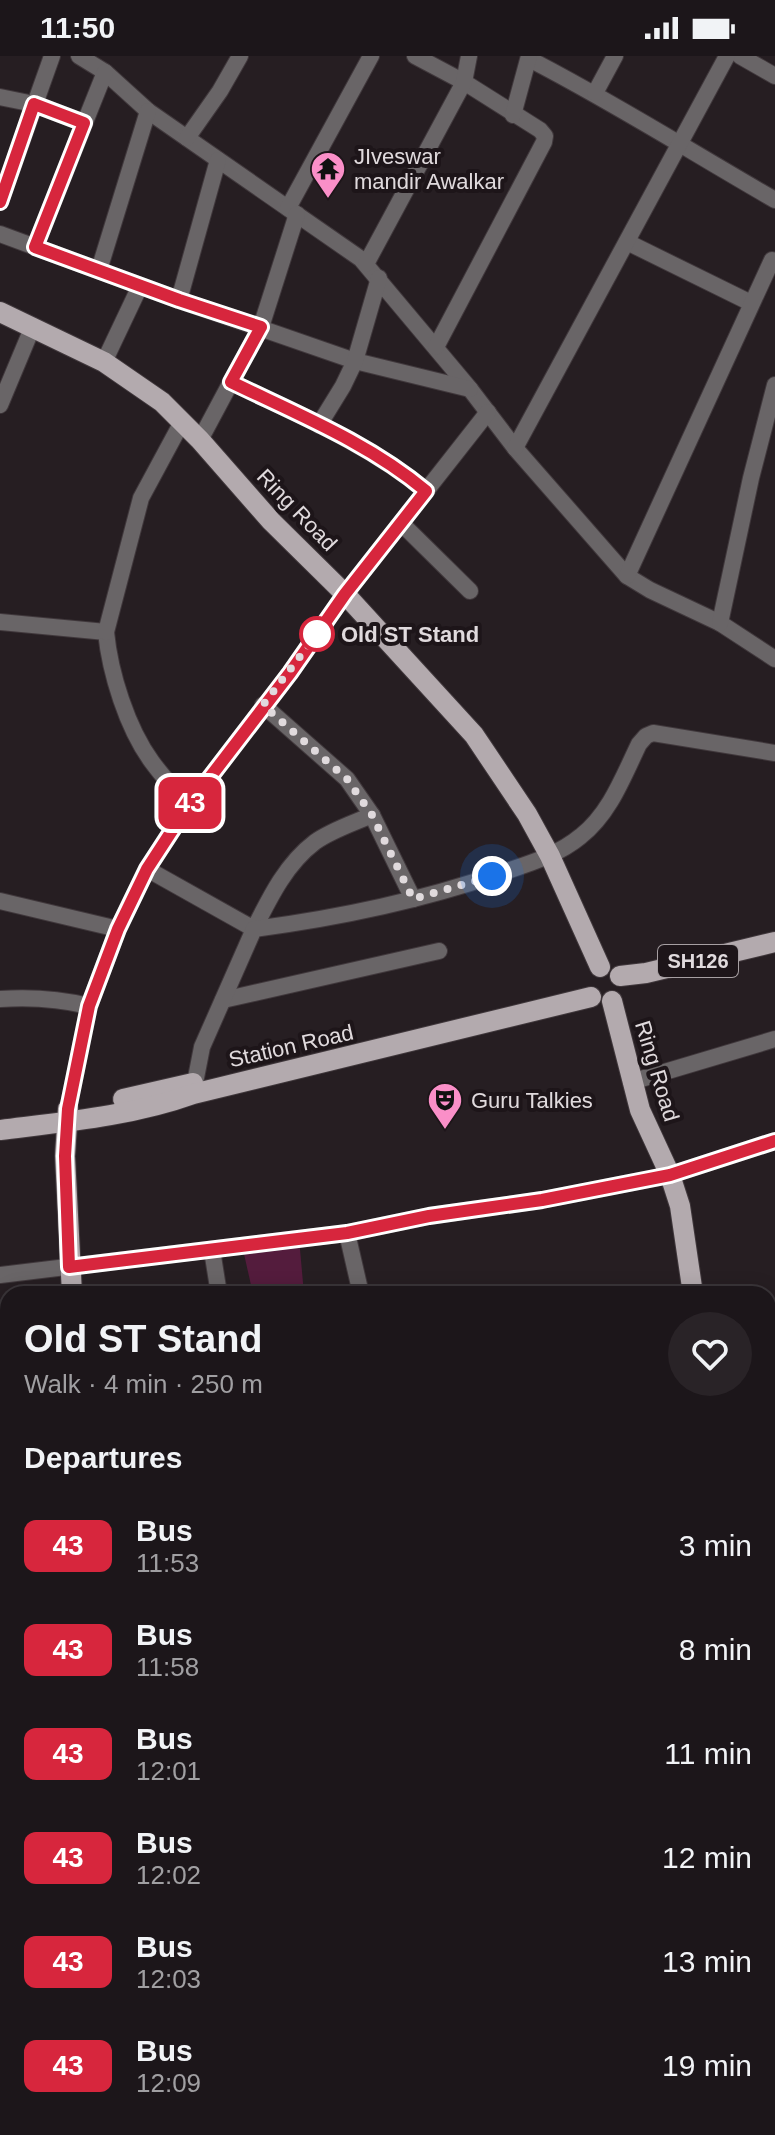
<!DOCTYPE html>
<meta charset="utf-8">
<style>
:root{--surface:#1c161a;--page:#292327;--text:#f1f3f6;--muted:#a09fa2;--line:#3a3539}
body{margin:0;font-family:Arial,sans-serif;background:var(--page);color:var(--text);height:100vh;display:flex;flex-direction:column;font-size:30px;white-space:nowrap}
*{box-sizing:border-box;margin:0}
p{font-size:26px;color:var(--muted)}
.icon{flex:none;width:44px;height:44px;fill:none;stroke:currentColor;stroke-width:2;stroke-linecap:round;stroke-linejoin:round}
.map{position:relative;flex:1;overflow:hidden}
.side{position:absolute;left:0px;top:1230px;width:776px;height:850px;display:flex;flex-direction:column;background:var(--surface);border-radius:24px 24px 0 0;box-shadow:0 4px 20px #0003,0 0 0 2px var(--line)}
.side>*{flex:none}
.badge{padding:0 16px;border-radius:12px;font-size:28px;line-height:52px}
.you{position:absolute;width:40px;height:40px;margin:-20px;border:6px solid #fff;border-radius:50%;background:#1a73e8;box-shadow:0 0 0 12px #1a73e833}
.map>.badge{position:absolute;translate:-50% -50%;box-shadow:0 0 0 4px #fff}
h2{padding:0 24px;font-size:30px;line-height:72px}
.round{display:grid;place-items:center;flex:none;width:84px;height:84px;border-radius:42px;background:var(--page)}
.headline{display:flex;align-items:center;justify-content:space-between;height:136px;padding:0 24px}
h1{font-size:38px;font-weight:700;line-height:60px}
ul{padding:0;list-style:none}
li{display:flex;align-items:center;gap:24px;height:104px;padding:0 24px}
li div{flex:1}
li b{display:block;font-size:30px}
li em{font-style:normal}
li .badge{min-width:88px;font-weight:700;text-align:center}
.status{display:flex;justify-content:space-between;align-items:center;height:56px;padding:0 40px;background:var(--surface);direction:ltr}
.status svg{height:22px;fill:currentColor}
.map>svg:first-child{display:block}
.green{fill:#541c3d}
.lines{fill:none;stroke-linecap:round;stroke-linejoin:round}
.minor-casing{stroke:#40383c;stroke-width:18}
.major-casing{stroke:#40383c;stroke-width:22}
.minor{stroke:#696567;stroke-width:16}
.major{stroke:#b3aaae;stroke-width:20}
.line-casing{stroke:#fff;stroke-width:18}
.line{stroke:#d7263d;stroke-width:12}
.walk{stroke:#e0dadd;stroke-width:8;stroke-dasharray:0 14.4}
.stop-dot{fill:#fff;stroke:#d7263d;stroke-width:4}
.labels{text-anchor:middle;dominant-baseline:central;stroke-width:8;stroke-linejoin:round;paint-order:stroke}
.shield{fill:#1d1519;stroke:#a69fa2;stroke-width:2}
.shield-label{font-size:20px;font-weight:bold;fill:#e0dadd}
.poi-label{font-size:22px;fill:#e0dadd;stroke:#1d1519;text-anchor:start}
.street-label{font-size:22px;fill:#e0dadd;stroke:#1d1519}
.stop-label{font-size:22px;font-weight:bold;fill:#e0dadd;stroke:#1d1519;text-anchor:start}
</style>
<div class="status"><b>11:50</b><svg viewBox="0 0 49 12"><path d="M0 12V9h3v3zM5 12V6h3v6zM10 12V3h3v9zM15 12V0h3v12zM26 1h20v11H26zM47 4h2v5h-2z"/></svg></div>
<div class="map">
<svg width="775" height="2079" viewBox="0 0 775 2079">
<rect width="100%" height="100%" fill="#261e22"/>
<polygon class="green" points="299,1182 304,1238 253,1238 242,1189"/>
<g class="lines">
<defs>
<g id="minor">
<polyline points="79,0 105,16 148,55 361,203 470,333 515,392 627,520 650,534 720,567 775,603"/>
<polyline points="415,0 464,26 540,74 545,80 544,86 436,291"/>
<polyline points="740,0 775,20"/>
<path d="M529 3C613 46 693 97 775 144"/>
<polyline points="595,37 615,0"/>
<polyline points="0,41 34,48 84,67"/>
<polyline points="513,59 529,0"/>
<polyline points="187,82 220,35 240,0"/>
<polyline points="218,104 179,244 355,305 470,333"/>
<polyline points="0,146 52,0"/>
<polyline points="288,152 371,0"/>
<path d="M297 158 261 271 231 326C297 358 369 388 426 435"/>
<polyline points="0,178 179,244"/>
<polyline points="627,186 751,247"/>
<polyline points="35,191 105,16"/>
<polyline points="366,208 464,26 469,0"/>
<polyline points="99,214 148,55"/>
<polyline points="104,306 140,230"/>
<polyline points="0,349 33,270"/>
<polyline points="319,369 343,330 355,305 379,222"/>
<polyline points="200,384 231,326"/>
<polyline points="515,392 727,0"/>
<polyline points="401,467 470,535"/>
<polyline points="627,520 772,204"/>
<path d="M0 566 106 576C110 617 127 672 152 706 163 721 176 735 188 750"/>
<polyline points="720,567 751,422 775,329"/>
<polyline points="106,576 141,442 182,366"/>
<polyline points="263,649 347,723 372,759 413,843"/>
<path d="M147 813 254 873C270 841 286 808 315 786 332 774 354 767 372 759"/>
<polyline points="0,845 118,873"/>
<path d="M0 943C29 941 60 943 89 950"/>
<polyline points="223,944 439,895"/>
<polyline points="631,1026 775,983"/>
<path d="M193 1037 202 991 254 873C338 862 419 845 498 818 527 808 557 800 581 780 610 757 623 721 639 688L646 680 653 677 775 697"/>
<polyline points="68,1053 89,950 118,873 147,813 188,750 290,617 345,538 488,356"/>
<polyline points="347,1177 361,1238"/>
<polyline points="212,1194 219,1238"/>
<polyline points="0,1219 347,1177 429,1160 542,1144 670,1119 775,1085"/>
<polyline points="768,1332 775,1331"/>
<polyline points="0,1499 8,1498"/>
<polyline points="768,1565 775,1562"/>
<polyline points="0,1608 4,1631 8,1637"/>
<polyline points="0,1745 8,1745"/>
<polyline points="0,1870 8,1871"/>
<polyline points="0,1935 8,1939"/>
<polyline points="501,2072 507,2079"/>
<polyline points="672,2072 713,2079"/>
<polyline points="43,2079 44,2072"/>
<polyline points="111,2079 113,2072"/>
<polyline points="173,2079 174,2072"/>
<polyline points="427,2079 429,2072"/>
<polyline points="579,2079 580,2072"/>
<polyline points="645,2079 646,2072"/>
</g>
<g id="major">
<polyline points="0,256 104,306 162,346 200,384 271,465 345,538 474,679 527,758 550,800 600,911"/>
<polyline points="620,920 646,917 775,886"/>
<polyline points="612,945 640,1054 670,1119 680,1150 693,1238"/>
<polyline points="123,1043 193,1027"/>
<polyline points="68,1053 65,1100 72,1238"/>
<path d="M0 1074C64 1066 132 1060 193 1038L591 941"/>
<polyline points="768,1675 774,1754 768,1976"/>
<polyline points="0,2003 8,1987"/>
<polyline points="765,2079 765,2072"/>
</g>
</defs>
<use href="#minor" class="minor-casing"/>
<use href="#major" class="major-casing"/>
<use href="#minor" class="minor"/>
<use href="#major" class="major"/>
</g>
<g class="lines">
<defs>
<path id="line" d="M0 146 34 48 84 67 35 191 179 244 261 271 231 326C297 358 369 387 426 435L345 538 290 617 188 750 147 813 118 873 89 950 68 1053 65 1100 69 1211 347 1177 429 1160 542 1144 670 1119 775 1085"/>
</defs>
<use href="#line" class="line-casing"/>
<use href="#line" class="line"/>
<polyline class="walk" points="317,578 263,649 347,723 372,759 413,843 492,820"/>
</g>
<defs>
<symbol id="temple-pin" viewBox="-11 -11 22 30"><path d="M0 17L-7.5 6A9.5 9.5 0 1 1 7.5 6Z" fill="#fa8fc8" stroke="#1d1519"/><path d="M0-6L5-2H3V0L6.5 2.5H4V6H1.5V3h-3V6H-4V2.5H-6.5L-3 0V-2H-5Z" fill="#111"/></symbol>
<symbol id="theatre-pin" viewBox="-11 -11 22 30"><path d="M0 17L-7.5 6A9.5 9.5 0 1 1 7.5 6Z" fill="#fa8fc8" stroke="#1d1519"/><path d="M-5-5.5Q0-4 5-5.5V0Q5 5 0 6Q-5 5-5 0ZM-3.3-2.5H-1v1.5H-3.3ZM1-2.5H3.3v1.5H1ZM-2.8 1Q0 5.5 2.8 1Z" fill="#111"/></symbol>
</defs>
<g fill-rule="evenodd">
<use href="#temple-pin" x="308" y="93" width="40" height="54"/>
<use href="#theatre-pin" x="425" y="1024" width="40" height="54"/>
</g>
<circle class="stop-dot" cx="317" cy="578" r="16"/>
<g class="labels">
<rect class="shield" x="658" y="889" width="80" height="32" rx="6"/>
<g class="shield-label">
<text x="698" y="905">SH126</text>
</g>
<g class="poi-label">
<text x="354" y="100">JIveswar<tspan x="354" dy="25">mandir Awalkar</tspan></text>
<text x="471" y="1044">Guru Talkies</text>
</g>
<g class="street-label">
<text transform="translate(297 454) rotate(46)">Ring Road</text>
<text transform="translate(291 990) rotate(-13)">Station Road</text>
<text transform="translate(657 1015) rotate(73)">Ring Road</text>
</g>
<g class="stop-label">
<text x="341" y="578">Old ST Stand</text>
</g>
</g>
</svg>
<div class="you" style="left:492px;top:820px"></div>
<b class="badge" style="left:190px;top:747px;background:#d7263d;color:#fff">43</b>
<section class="side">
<div class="headline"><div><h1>Old ST Stand</h1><p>Walk · 4 min · 250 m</p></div><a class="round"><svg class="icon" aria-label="heart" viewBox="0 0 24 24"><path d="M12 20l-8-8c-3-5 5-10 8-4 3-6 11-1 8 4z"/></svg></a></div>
<h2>Departures</h2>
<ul>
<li><span class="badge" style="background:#d7263d;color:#fff">43</span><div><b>Bus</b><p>11:53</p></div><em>3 min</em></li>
<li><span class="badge" style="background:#d7263d;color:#fff">43</span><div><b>Bus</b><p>11:58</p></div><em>8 min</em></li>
<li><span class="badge" style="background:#d7263d;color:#fff">43</span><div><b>Bus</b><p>12:01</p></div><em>11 min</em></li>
<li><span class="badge" style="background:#d7263d;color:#fff">43</span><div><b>Bus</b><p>12:02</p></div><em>12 min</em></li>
<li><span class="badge" style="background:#d7263d;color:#fff">43</span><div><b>Bus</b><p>12:03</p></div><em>13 min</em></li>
<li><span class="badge" style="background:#d7263d;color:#fff">43</span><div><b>Bus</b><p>12:09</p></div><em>19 min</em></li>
</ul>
</section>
</div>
